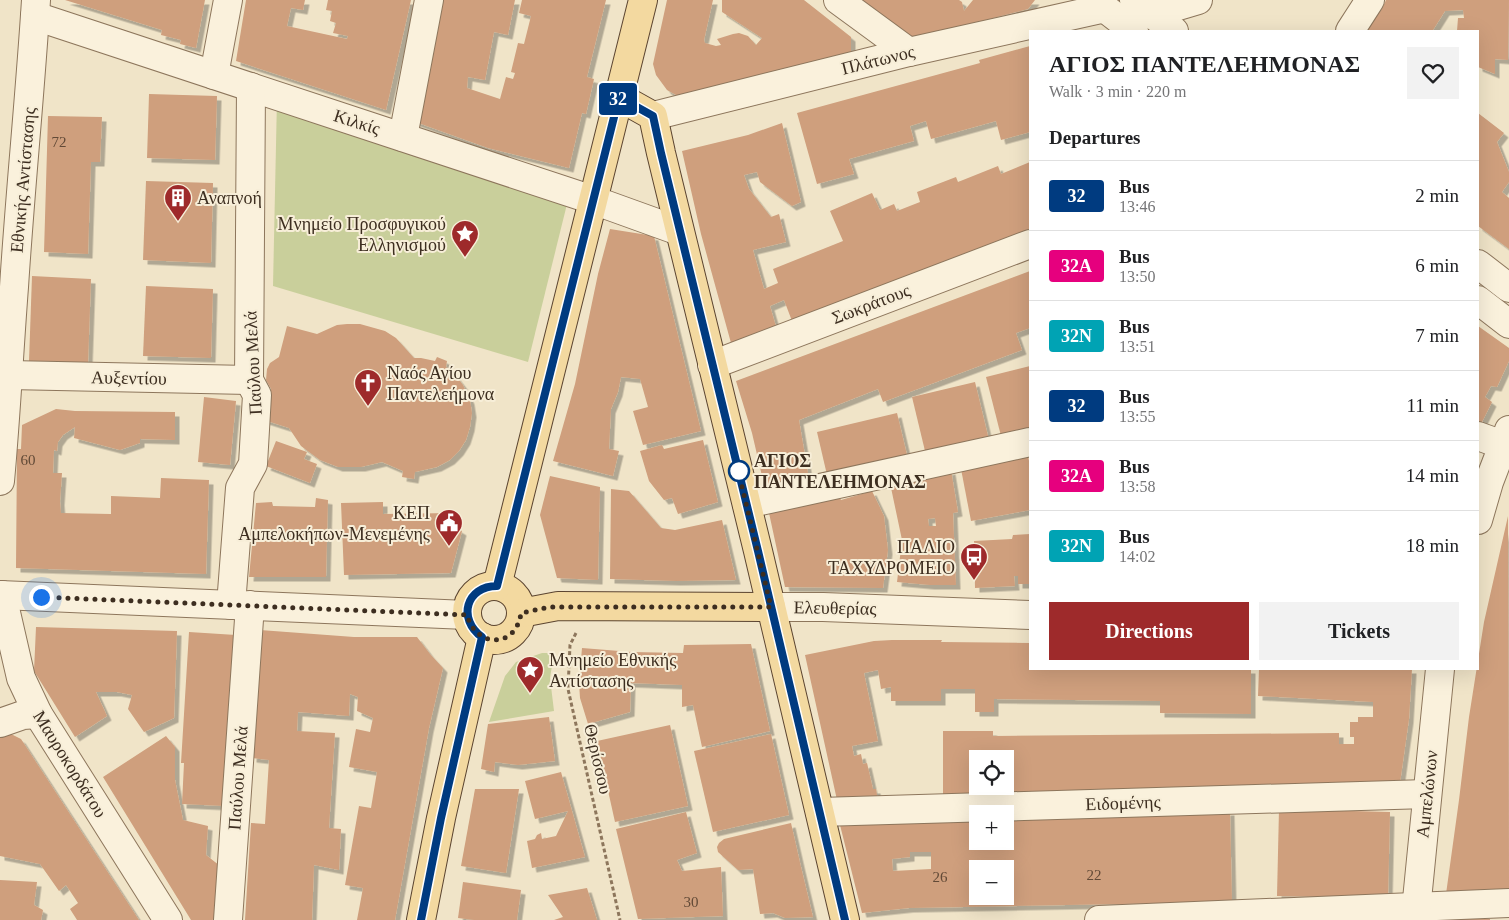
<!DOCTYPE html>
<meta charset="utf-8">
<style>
:root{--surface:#fff;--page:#f2f2f2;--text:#202124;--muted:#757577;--line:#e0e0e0;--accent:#9e2a2b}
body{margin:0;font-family:Georgia,serif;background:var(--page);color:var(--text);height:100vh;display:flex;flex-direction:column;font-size:19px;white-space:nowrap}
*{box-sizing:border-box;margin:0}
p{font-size:16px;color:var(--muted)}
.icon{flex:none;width:28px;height:28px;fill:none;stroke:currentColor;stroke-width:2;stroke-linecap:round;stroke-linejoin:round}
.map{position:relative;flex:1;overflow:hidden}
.panel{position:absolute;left:1029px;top:30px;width:450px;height:640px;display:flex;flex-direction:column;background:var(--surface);border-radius:0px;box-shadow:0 5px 20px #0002}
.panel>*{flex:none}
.badge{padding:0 10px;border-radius:4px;font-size:18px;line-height:32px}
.buttons{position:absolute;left:969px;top:750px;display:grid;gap:10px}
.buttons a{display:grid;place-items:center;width:45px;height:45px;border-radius:0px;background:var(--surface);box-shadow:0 5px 20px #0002;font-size:25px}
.you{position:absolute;width:25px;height:25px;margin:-12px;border:4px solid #fff;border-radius:50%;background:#1a73e8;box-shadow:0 0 0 8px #1a73e833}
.map>.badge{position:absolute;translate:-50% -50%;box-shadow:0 0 0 2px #fff}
h2{padding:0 20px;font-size:19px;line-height:45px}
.round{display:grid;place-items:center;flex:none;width:52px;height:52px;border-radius:0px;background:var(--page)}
.summary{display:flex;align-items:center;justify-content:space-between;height:85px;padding:0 20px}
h1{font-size:24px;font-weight:800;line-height:38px}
.action{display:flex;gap:10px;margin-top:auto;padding:10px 20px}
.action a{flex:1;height:58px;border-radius:0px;background:var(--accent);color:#fff;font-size:20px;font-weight:800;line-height:58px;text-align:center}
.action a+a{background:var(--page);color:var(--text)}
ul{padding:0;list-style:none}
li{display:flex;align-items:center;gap:15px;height:70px;padding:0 20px;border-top:1px solid var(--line)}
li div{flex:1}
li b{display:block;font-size:19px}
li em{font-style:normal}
li .badge{min-width:55px;font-weight:700;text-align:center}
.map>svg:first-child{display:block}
.green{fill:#c9cf9b}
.building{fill:#cf9f7d;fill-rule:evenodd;filter:url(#shadow)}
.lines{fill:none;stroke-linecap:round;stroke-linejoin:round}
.minor-casing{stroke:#8d765c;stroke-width:30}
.major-casing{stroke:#5b4430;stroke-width:30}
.path{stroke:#8d765c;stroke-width:3;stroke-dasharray:4 2.5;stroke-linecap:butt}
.minor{stroke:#faf1dc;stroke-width:28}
.major{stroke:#f3d9a0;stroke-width:28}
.line-casing{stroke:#fff;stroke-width:11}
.line{stroke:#003b80;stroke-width:8}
.walk{stroke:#3d2e20;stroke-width:5;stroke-dasharray:0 9}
.stop-dot{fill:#fff;stroke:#003b80;stroke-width:2.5}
.labels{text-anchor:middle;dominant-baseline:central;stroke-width:4;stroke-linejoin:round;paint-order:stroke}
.number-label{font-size:15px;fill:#624a37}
.street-label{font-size:18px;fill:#3d2e20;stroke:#f7eed8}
.poi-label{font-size:18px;fill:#3d2e20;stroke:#f7eed8;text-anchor:start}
.stop-label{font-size:18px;font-weight:bold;fill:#3d2e20;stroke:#f7eed8;text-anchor:start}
</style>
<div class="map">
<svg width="1509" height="920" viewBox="0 0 1509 920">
<defs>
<filter id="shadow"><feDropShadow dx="4.5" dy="4.5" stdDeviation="0" flood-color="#0004"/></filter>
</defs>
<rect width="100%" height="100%" fill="#f0e4c8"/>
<g class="green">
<polygon points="277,98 568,200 528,362 273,286"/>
<polygon points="542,653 554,653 550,678 554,711 489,722 505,676 516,662"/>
</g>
<g class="building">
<polygon points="65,0 205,0 196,48 180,44 181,40 161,35 162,30"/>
<polygon points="246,0 305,0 303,10 291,8 287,26 347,39 348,36 333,33 336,23 330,21 332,11 326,10 328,0 411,0 386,110 236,61"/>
<polygon points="433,0 515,0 508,35 494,32 485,80 468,77 467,88 500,99 506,77 513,79 515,73 511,72 518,43 524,44 531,16 519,13 522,0 606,0 587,77 594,79 586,114 582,113 569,168 488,148 410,120"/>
<polygon points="667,0 713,0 704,40 705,43 716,46 721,45 717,39 733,34 739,33 748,36 756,45 762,38 722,12 722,0 804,0 851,37 851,56 678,96 667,90 656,75 653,64"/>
<polygon points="852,0 959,0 962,2 964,11 973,0 1035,0 1028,9 909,40"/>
<polygon points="1386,0 1509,0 1508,60 1495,59 1495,74 1478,67 1478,31 1457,31 1458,18 1464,18 1463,10 1445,11 1433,30 1436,31 1365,31 1382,9"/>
<polygon points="1030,46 1030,132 1001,140 996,121 931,139 926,121 910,126 914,141 849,159 854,174 817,184 797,113 980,63 979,60"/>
<polygon points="149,94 217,96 215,160 147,158"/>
<polygon points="1478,113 1504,133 1497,142 1509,172 1509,182 1502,192 1509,198 1509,249 1478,226"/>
<polygon points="48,116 102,117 100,162 91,162 88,254 44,252"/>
<polygon points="782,123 801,202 792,206 760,182 757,172 744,175 749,189 771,217 779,214 786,242 753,250 764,289 778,283 773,269 843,241 830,211 872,193 880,210 894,204 897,211 920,202 917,192 956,177 958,182 998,166 1001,174 1030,162 1030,229 833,308 832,305 792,321 784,300 770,306 777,330 731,343 701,234 682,151 748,135"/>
<polygon points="146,181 213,183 211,263 143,260"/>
<polygon points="610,229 654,236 701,431 643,445 633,411 648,407 640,379 621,377 618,392 611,409 609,449 619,451 613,476 553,461 575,384 598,274"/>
<polygon points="1030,271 1030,328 1016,333 1022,350 883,402 878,389 799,420 808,473 803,475 804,480 765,489 752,433 736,381"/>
<polygon points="32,276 91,279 88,363 29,361"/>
<polygon points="146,286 213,289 211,358 143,356"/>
<polygon points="347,324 360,324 385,331 396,338 414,358 421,358 435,361 437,357 447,361 446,367 453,372 463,385 470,400 472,413 470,427 466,440 459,451 450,460 437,467 415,472 414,479 402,477 403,471 382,462 361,467 338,467 320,460 301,446 289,428 261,419 271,389 266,380 267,369 270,363 279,357 287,326 317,334 337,325"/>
<polygon points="1478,326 1509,348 1509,361 1497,387 1491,386 1485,397 1492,402 1479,428 1478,427"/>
<polygon points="1030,366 1030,429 1001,436 986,377"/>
<polygon points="975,382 988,436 925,451 912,397"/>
<polygon points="204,397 236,401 230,465 198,462"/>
<polygon points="56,409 75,411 175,412 175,440 140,439 140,443 120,450 74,438 75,427 63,435 58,442 57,451 54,450 53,473 62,473 60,501 61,513 111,514 111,496 160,498 161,478 209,480 206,574 16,568 17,449 21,449 22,425"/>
<polygon points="897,413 907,455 827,475 817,432"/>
<polygon points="703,440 718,502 678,514 672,498 664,500 649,481 640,451 662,445 664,449"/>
<polygon points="276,441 307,452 304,459 317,464 310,483 266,466"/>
<polygon points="1028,456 1030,466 1030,510 971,521 961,469"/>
<path d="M951 470 958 512 953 513 956 585H930L897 582 902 540 890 483ZM935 518 936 526H929L928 519Z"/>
<polygon points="550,476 600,487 598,580 557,578 540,515"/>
<polygon points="611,489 629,491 661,528 675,530 722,520 736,580 676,581 610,579"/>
<polygon points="872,491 884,516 888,550 883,588 785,587 769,513 839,496 841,500"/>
<polygon points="316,498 328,500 326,577 249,577 256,503 272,502 273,506 315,507"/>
<polygon points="383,502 383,514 452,513 452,525 462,531 451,573 344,575 341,503"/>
<polygon points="1508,516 1509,891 1446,894 1459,800 1469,717 1484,622"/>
<polygon points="1030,534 1030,584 1018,584 1018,576 1014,576 1015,586 975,588 974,541 1012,539 1013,535"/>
<polygon points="36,627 177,631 174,718 144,732 128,709 132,695 117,692 96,692 107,716 75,737 34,671"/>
<polygon points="260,630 354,637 417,637 430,654 443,668 429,728 395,920 357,920 363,888 345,885 359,806 371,808 377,772 349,767 356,729 370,732 373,718 357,711 358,697 350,694 349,716 298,712 297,731 335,733 329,828 341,829 339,870 314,865 312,920 245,920 251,823 265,824 269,760 252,758"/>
<polygon points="189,632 236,635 225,806 182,804 184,763 181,763"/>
<polygon points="892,640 942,640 941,642 1030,643 1030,669 1251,669 1251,714 1160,713 1160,701 994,699 994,712 975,712 975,689 941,689 941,701 891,701 891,687 881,689 878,670 864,673 878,741 852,746 854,756 861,754 863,764 867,763 873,789 876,789 878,801 837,800 805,655 874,641"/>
<polygon points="751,644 770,731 702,747 693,705 682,707 682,685 631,683 630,712 588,724 580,698 579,683 582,648 632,652 683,653 684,645"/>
<path d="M1259 669H1412L1409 719 1399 790 943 797V731H993V736L1339 733V744H1354V737H1350V722H1358V717H1373V702L1258 696ZM978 759H1005V786H978Z"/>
<polygon points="549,717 555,761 518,765 495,762 494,772 481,769 488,724"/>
<polygon points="670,725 688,806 615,822 597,741"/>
<polygon points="5,734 11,734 21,739 139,920 77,920 70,909 78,903 66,885 59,891 40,864 0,856 0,736"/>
<polygon points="771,734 789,815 713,832 694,751"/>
<polygon points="166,736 175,747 175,780 183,820 208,826 206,855 224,869 222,914 212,920 191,920 103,777"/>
<polygon points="561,772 585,857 532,868 527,841 535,839 537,835 541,833 542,839 556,836 568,811 535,819 525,781"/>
<polygon points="475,789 519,789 506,873 461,866"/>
<polygon points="1279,809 1390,812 1388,898 1277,896"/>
<path d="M1230 811 1232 902 909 908 862 913 839 821 978 815V841H1005V815ZM910 852H931V869L893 871 892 859 910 857ZM978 869H1005V896H978Z"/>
<polygon points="686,812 697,853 677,860 682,871 721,867 723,916 638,919 616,829"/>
<polygon points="791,823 801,867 813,917 785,918 773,913 760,914 753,869 738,870 718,852 717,847 719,843 724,839"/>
<polygon points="0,880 37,882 34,905 43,910 41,920 0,920"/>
<polygon points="463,882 521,890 517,920 474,920 458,918"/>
<polygon points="587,888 597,920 554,920 563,917 548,895"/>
<polygon points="1453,916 1490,919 1490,920 1452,920"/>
</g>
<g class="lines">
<defs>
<g id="minor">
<polyline points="838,0 909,52"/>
<polyline points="1094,0 1134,31"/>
<polyline points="1134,0 1174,31"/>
<polyline points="1151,14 1198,0"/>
<polyline points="35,16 593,200 679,231"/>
<polyline points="1350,31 1370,0"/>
<polyline points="214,75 228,0"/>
<polyline points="653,116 909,52 1105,8"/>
<polyline points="403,137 429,0"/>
<polyline points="1478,264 1509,288"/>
<polyline points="1478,300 1509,324"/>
<polyline points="712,365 1030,244"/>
<polyline points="9,375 249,380"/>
<polyline points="1478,436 1503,445"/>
<path d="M0 481C6 416 9 352 14 287 20 192 30 96 36 0"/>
<polyline points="747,504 1030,442"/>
<polyline points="1478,520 1489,482 1509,430"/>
<polyline points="0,595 467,615"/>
<polyline points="2,595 21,678 38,714 168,920"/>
<polyline points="231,605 240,488 253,464 257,395 249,380 251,87"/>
<polyline points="771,607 823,607 1030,615"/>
<polyline points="0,723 23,715 38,714"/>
<polyline points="820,812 1427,794"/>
<polyline points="228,920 250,605"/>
<polyline points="1099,920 1509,903"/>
<polyline points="1415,920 1440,669"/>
</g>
<g id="major">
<polyline points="619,97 653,116 661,153 758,551 845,920"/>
<circle cx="494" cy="613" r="27"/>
<polyline points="497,586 643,0"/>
<polyline points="521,613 558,606 771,607"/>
<polyline points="421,920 441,818 482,637"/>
</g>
</defs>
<use href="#minor" class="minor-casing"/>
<use href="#major" class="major-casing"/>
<polyline class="path" points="576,633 570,645 568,689 620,920"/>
<use href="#minor" class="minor"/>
<use href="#major" class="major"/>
</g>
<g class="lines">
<defs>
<path id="line" d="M421 920 441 818 482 637C457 619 466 586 497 586L619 97 653 116 661 153 758 551 845 920"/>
</defs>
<use href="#line" class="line-casing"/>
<use href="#line" class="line"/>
<path class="walk" d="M41 597 467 615C476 648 516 649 521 613L550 607H771L738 470 739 471"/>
</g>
<defs>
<symbol id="building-pin" viewBox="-11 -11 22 30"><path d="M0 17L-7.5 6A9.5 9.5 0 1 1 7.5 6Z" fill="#9e2a2b" stroke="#f7eed8"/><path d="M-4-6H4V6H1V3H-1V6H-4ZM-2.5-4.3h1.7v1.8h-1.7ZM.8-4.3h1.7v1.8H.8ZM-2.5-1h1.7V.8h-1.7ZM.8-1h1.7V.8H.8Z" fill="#fff"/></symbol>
<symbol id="sight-pin" viewBox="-11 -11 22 30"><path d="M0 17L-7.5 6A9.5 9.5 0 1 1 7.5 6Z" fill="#9e2a2b" stroke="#f7eed8"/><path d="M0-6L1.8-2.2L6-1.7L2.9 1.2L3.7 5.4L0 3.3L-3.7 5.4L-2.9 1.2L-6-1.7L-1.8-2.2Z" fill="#fff"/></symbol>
<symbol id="church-pin" viewBox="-11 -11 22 30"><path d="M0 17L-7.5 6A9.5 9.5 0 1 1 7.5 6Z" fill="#9e2a2b" stroke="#f7eed8"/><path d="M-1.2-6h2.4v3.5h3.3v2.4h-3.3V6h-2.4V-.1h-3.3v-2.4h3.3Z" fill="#fff"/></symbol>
<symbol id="civic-pin" viewBox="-11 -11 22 30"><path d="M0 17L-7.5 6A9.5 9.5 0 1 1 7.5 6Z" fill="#9e2a2b" stroke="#f7eed8"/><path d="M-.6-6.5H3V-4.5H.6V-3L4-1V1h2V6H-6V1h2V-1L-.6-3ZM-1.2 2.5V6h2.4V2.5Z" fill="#fff"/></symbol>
<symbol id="bus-pin" viewBox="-11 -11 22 30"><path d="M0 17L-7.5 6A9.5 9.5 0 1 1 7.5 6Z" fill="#9e2a2b" stroke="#f7eed8"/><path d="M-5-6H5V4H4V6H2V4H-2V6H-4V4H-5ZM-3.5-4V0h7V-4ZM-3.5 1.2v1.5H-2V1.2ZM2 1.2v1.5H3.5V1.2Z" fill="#fff"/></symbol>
</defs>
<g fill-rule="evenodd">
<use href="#building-pin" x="162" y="182" width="32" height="43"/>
<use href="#sight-pin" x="449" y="218" width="32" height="43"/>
<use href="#church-pin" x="352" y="367" width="32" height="43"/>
<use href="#civic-pin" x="433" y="507" width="32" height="43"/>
<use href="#bus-pin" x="958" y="541" width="32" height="43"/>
<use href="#sight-pin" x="514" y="654" width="32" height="43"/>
</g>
<circle class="stop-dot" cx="739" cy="471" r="10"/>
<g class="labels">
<g class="number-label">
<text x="59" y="142">72</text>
<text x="28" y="460">60</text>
<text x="1094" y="875">22</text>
<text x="940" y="877">26</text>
<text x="691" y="902">30</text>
</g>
<g class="street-label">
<text transform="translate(878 60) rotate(-14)">Πλάτωνος</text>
<text transform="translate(357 122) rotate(18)">Κιλκίς</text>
<text transform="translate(23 180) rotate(-85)">Εθνικής Αντίστασης</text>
<text transform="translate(871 304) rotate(-21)">Σωκράτους</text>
<text transform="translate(253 363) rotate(-93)">Παύλου Μελά</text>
<text transform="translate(129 378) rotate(1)">Αυξεντίου</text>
<text transform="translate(835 608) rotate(1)">Ελευθερίας</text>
<text transform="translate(598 759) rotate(77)">Θερίσσου</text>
<text transform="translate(70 764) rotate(58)">Μαυροκορδάτου</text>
<text transform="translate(238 778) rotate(-86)">Παύλου Μελά</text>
<text transform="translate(1427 794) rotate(-84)">Αμπελώνων</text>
<text transform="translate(1123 803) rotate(-2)">Ειδομένης</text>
</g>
<g class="poi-label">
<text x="197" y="198">Αναπνοή</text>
<text x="446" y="224" text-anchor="end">Μνημείο Προσφυγικού<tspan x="446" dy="21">Ελληνισμού</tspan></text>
<text x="387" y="373">Ναός Αγίου<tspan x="387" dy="21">Παντελεήμονα</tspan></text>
<text x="430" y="513" text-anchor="end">ΚΕΠ<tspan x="430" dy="21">Αμπελοκήπων-Μενεμένης</tspan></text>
<text x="955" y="547" text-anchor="end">ΠΑΛΙΟ<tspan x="955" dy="21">ΤΑΧΥΔΡΟΜΕΙΟ</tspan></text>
<text x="549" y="660">Μνημείο Εθνικής<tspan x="549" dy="21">Αντίστασης</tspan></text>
</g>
<g class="stop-label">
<text x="754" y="461">ΑΓΙΟΣ<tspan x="754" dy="21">ΠΑΝΤΕΛΕΗΜΟΝΑΣ</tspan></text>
</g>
</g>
</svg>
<div class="buttons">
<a><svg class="icon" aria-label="locate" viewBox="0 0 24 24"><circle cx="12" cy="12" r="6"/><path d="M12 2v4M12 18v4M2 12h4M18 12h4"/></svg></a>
<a>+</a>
<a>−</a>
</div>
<div class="you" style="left:41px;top:597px"></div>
<b class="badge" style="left:618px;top:99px;background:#003b80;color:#fff">32</b>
<section class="panel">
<div class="summary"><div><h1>ΑΓΙΟΣ ΠΑΝΤΕΛΕΗΜΟΝΑΣ</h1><p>Walk · 3 min · 220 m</p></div><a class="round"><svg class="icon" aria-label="heart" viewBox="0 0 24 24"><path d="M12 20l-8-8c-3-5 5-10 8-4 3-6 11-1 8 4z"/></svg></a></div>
<h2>Departures</h2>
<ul>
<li><span class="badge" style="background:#003b80;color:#fff">32</span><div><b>Bus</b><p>13:46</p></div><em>2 min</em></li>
<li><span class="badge" style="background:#e6007e;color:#fff">32Α</span><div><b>Bus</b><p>13:50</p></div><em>6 min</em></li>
<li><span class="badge" style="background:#00a3b4;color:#fff">32Ν</span><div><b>Bus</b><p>13:51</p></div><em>7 min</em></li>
<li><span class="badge" style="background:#003b80;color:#fff">32</span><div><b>Bus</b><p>13:55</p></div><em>11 min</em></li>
<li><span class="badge" style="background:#e6007e;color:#fff">32Α</span><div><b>Bus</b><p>13:58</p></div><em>14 min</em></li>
<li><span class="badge" style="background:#00a3b4;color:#fff">32Ν</span><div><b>Bus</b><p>14:02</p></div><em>18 min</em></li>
</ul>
<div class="action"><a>Directions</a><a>Tickets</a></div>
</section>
</div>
